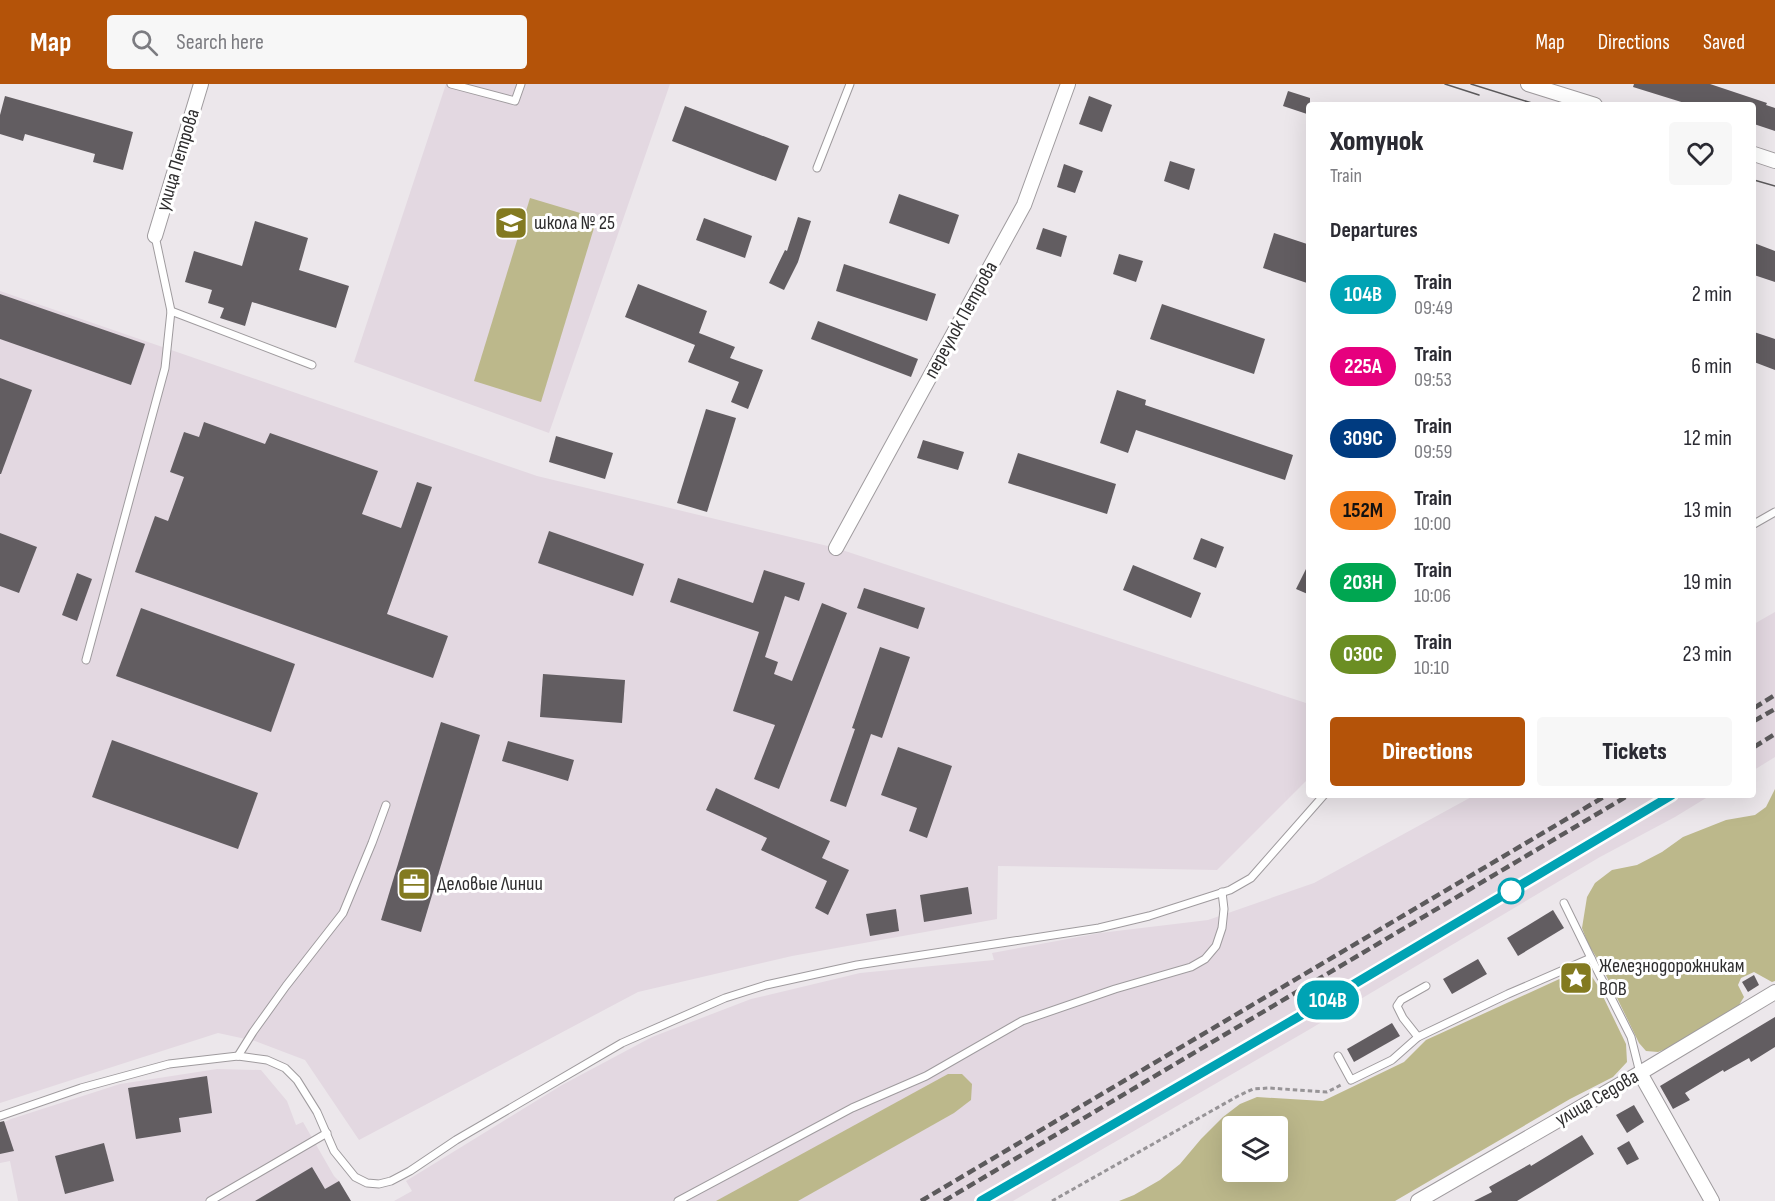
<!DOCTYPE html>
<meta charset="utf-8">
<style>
:root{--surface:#fff;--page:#f7f7f7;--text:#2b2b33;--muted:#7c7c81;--accent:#b45309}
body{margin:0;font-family:"Sofia Sans Condensed",sans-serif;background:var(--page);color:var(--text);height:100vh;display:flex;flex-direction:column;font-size:22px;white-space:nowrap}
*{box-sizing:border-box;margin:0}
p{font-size:20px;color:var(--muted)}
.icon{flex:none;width:33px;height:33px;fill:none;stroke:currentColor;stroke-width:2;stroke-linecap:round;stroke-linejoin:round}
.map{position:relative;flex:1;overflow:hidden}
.sheet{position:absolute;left:1306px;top:18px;width:450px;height:696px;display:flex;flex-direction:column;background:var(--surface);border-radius:6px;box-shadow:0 6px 24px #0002}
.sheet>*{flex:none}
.badge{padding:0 12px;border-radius:20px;font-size:21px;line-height:39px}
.tools{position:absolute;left:1222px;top:1032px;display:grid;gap:12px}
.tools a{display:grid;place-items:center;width:66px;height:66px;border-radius:6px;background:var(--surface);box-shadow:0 6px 24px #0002;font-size:30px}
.map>.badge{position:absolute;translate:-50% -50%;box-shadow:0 0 0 3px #fff}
h2{padding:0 24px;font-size:22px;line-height:54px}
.round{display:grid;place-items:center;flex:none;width:63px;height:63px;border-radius:6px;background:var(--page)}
.head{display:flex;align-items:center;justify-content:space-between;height:102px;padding:0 24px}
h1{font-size:28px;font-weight:800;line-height:45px}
.primary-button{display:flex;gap:12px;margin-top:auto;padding:12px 24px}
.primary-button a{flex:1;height:69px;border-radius:6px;background:var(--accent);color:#fff;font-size:24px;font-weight:800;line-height:69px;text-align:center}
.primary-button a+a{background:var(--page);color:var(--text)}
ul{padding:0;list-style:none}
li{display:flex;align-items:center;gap:18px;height:72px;padding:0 24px}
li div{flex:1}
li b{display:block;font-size:22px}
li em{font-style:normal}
li .badge{min-width:66px;font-weight:700;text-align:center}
header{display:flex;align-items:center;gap:36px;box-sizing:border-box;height:84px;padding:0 30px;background:var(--accent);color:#fff}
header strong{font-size:28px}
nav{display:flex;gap:33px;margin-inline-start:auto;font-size:21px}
.search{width:420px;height:54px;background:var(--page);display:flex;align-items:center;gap:15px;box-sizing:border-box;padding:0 21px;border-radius:6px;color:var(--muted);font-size:22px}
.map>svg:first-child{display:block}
.built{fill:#e3d8e1}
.green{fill:#bcb88b;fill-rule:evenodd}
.building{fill:#625d61}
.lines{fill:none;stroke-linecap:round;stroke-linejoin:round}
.service-casing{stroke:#9f9b9e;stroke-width:9}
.minor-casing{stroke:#9f9b9e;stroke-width:16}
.path{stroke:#979497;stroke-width:3;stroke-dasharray:4.5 3;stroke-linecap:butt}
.service{stroke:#fff;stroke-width:7}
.minor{stroke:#fff;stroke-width:14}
.tram{stroke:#5c5a5c;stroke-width:1.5}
.rail{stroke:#5c5a5c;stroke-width:4.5;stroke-dasharray:9 4.5;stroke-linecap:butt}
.line-casing{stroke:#fff;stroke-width:14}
.line{stroke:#00a3b4;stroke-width:9}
.stop-dot{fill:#fff;stroke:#00a3b4;stroke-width:3}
.labels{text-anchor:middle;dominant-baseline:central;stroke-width:6;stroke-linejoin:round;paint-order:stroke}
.street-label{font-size:20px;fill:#2e2d2e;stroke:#fff}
.poi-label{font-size:20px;fill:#2e2d2e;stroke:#fff;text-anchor:start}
</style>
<header>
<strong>Map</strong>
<div class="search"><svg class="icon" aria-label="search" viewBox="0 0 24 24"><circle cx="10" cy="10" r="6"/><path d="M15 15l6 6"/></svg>Search here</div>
<nav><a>Map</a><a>Directions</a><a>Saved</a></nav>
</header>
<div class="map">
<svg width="1775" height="1117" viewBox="0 0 1775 1117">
<rect width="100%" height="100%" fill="#ece7eb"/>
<g class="built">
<polygon points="446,0 670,0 549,349 354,278"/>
<polygon points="0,207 537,392 836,464 1309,620 1309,694 1217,786 998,782 997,835 792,872 638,908 359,1056 305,976 255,957 218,949 0,1019"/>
<polygon points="1775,528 1775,673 1754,686 1754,540"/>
<polygon points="1475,711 1711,711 1675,733 1600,773 1305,948 1013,1117 394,1117 412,1107 406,1097 562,1001 652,953 751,915 860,889 994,876 992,869 1100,849 1208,836 1314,799"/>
<polygon points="217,985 261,986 287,1017 296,1041 303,1038 334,1092 339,1097 351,1117 18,1117 10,1077 0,1079 0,1040 11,1035 120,1000"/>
</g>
<g class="green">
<polygon points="530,114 597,134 541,318 474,297"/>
<polygon points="1775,705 1775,897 1772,898 1754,888 1741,894 1738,901 1744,913 1739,921 1671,963 1658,968 1646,967 1639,959 1600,879 1588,860 1582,844 1587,813 1595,799 1612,786 1637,781 1662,768 1683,753 1726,736 1755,731 1766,723"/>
<path d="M1579 886 1589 888 1598 902 1626 960 1627 978 1613 993 1570 1015 1395 1117H1119L1134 1111 1160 1096 1180 1080 1201 1055 1223 1033 1240 1020 1257 1013 1323 1017 1404 978 1426 956ZM1278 1042V1088H1233V1042Z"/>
<polygon points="948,990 962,990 972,1000 971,1016 954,1029 798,1117 716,1117"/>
</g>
<g class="building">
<polygon points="1634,0 1710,0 1767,19 1766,21 1775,24 1775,47 1754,40 1754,21 1691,21 1633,3"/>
<polygon points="1288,7 1310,14 1310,31 1283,22"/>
<polygon points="5,12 133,48 123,86 93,78 95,70 25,50 23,57 0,50 0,31"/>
<polygon points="1089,12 1112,21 1102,48 1079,40"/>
<polygon points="685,22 789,62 776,97 672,57"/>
<polygon points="1170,77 1195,85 1189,106 1164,97"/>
<polygon points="1064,80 1083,87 1075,109 1057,103"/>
<polygon points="899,110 959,131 949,160 889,139"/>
<polygon points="798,133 811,137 798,178 784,206 769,199 785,166 787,167"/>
<polygon points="704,134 752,152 745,174 696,156"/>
<polygon points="255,137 308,154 299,186 349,202 336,244 252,218 245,242 220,234 224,224 208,219 212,206 185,198 194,167 242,182"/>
<polygon points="1043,144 1067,152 1061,173 1036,165"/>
<polygon points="1274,149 1310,161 1310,200 1263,184"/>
<polygon points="1754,159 1775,167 1775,198 1754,191"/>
<polygon points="1119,170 1143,177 1136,198 1113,190"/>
<polygon points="844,180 936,210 927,237 836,207"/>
<polygon points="638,200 707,227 699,249 735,263 730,274 763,286 748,325 731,318 739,298 688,278 695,261 625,233"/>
<polygon points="0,210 145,260 131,301 0,255"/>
<polygon points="1162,220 1265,255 1254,290 1150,255"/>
<polygon points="818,237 918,275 911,293 811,255"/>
<polygon points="1754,248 1775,255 1775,286 1754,278"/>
<polygon points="0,294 32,306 1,390 0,390"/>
<polygon points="1117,306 1146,316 1145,321 1293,371 1285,396 1136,346 1128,369 1100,359"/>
<polygon points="706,325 736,334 707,428 677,419"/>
<polygon points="204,338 265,360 270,349 378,387 362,430 401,444 417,398 432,403 387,530 448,552 433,594 135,488 155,432 168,437 184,393 170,388 184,348 199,353"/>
<polygon points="556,352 613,369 605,395 549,378"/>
<polygon points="923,356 964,368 958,386 917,374"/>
<polygon points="1018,369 1116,400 1107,430 1008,399"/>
<polygon points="549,447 644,480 633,512 538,479"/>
<polygon points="0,449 37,463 19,509 0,502"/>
<polygon points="1201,454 1224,463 1216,484 1193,475"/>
<polygon points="1310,477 1310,511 1296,505"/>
<polygon points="1133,481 1201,509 1191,534 1123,506"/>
<polygon points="764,486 805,499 799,517 785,512 765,573 778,578 774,590 792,597 822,519 847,529 779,705 754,695 775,641 733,627 759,548 670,518 678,494 753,519"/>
<polygon points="77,489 92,495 77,537 62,531"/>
<polygon points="864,504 925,524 918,545 857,524"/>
<polygon points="141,524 295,580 271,648 116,592"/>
<polygon points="880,563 910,573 882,654 871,650 846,723 830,717 855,645 852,644"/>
<polygon points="543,590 625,596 622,639 540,633"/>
<polygon points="441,638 480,651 421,848 381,836"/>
<polygon points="112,656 258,709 238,765 92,713"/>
<polygon points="508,657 574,676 568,697 502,677"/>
<polygon points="898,663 952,682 927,754 909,747 917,724 881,711"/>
<polygon points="716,704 830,757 822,774 849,786 828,831 815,824 827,797 761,766 767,754 706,726"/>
<polygon points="968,803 972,830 924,838 920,811"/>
<polygon points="896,825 899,847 870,852 866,830"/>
<polygon points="1553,826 1564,844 1518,872 1507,854"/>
<polygon points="1478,875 1487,890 1452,910 1443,895"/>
<polygon points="1754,891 1759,901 1748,908 1742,898"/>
<polygon points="1775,933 1775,963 1751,978 1749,974 1724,988 1723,986 1685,1009 1690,1016 1673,1025 1660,1002"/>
<polygon points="1392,939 1400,952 1354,978 1347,965"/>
<polygon points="207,992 212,1029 179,1034 181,1048 136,1055 128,1004"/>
<polygon points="1634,1021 1644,1038 1627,1049 1616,1031"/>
<polygon points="4,1037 14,1067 0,1070 0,1038"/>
<polygon points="1582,1051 1594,1070 1542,1102 1517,1117 1474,1117 1492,1108 1489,1103 1530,1080 1531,1082"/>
<polygon points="1629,1057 1639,1075 1627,1081 1617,1064"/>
<polygon points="104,1059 114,1097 65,1110 55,1072"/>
<polygon points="312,1083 325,1105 339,1097 351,1117 255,1117"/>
</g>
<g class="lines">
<defs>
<g id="service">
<polyline points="451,0 515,17 521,0"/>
<polyline points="817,84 850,0"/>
<polyline points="171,227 312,281"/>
<polyline points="1754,440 1775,428"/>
<polyline points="86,576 165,284 171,227 155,152"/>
<polyline points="1564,819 1591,874"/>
<polyline points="1418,953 1403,934 1397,922 1401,916 1426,902"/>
<polyline points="238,972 253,948 286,902 343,829 372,759 386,721"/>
<polyline points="1338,972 1351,996 1392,976 1418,953 1508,910 1591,874 1631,953 1640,989"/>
<polyline points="0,1032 81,1004 169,980 238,972 267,976 285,984 297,996 317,1028 334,1067 355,1093 367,1099 379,1100 391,1097 410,1087 456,1056 622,959 725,914 766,901 857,881 1099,844 1149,832 1230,806 1251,794 1324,711"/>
<polyline points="210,1117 327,1049"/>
<polyline points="678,1117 852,1024 926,992 1022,937 1115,905 1191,883 1205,875 1216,862 1222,844 1224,825 1222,808"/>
</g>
<g id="minor">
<polyline points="1528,0 1595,21"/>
<polyline points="1754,70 1775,77"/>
<polyline points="155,152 201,0"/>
<polyline points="836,464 1024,121 1068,0"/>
<polyline points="1640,989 1712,1117"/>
<polyline points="1418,1117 1640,989 1775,908"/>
</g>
</defs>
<use href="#service" class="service-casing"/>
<use href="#minor" class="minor-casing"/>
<polyline class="path" points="1052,1117 1238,1012 1253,1005 1269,1004 1327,1008 1343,1000"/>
<use href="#service" class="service"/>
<use href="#minor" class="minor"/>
<g class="tram">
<polyline points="1445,0 1479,11"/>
<polyline points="1471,0 1538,21"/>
<polyline points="1754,96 1775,102"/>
</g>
<g class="rail">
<polyline points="1754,624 1775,611"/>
<polyline points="1754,637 1775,625"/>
<polyline points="1754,663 1775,650"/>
<polyline points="921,1117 1607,711"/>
<polyline points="944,1117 1629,711"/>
<polyline points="981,1117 1324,918 1673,711"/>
</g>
</g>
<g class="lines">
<defs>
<polyline id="line" points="981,1117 1324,918 1672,711"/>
</defs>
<use href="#line" class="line-casing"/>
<use href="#line" class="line"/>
</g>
<defs>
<symbol id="school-square" viewBox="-11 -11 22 22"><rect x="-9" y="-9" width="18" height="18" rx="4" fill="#837a20" stroke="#fff"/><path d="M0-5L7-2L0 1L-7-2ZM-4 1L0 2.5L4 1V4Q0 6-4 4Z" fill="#fff"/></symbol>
<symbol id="office-square" viewBox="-11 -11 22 22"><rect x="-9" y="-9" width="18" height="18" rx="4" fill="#837a20" stroke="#fff"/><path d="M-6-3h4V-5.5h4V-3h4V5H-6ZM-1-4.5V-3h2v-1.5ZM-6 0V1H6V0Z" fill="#fff"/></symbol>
<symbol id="sight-square" viewBox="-11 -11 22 22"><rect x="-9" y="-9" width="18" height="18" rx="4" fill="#837a20" stroke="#fff"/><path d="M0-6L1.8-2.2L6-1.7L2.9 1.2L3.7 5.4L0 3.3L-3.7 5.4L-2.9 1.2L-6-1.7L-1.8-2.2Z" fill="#fff"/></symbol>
</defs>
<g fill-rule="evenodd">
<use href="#school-square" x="492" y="120" width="38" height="38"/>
<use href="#office-square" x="395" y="781" width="38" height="38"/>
<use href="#sight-square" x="1557" y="875" width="38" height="38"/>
</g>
<circle class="stop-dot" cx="1511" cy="807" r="12"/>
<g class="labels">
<g class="street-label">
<text transform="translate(178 76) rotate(-73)">улица Петрова</text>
<text transform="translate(961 236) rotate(-61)">переулок Петрова</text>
<text transform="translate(1597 1014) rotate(-30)">улица Седова</text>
</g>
<g class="poi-label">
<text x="534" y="139">школа № 25</text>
<text x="437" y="800">Деловые Линии</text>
<text x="1599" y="882">Железнодорожникам<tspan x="1599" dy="23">ВОВ</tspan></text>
</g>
</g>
</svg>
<div class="tools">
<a><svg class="icon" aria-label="layers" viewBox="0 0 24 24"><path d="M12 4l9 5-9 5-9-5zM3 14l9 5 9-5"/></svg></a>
</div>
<b class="badge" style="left:1328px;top:916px;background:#00a3b4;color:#fff">104В</b>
<section class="sheet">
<div class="head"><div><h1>Хотунок</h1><p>Train</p></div><a class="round"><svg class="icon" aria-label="heart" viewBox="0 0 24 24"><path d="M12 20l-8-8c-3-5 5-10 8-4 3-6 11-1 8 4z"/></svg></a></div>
<h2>Departures</h2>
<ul>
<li><span class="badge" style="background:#00a3b4;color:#fff">104В</span><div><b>Train</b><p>09:49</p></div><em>2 min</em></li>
<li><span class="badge" style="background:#e6007e;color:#fff">225А</span><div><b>Train</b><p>09:53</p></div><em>6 min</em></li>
<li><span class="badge" style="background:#003b80;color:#fff">309С</span><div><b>Train</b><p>09:59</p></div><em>12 min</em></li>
<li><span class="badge" style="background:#f58220;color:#111">152М</span><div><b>Train</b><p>10:00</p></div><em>13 min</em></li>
<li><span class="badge" style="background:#00a651;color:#fff">203Н</span><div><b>Train</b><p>10:06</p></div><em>19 min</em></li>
<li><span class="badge" style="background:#6b8e23;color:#fff">030C</span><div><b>Train</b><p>10:10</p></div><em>23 min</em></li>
</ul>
<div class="primary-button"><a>Directions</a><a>Tickets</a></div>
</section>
</div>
